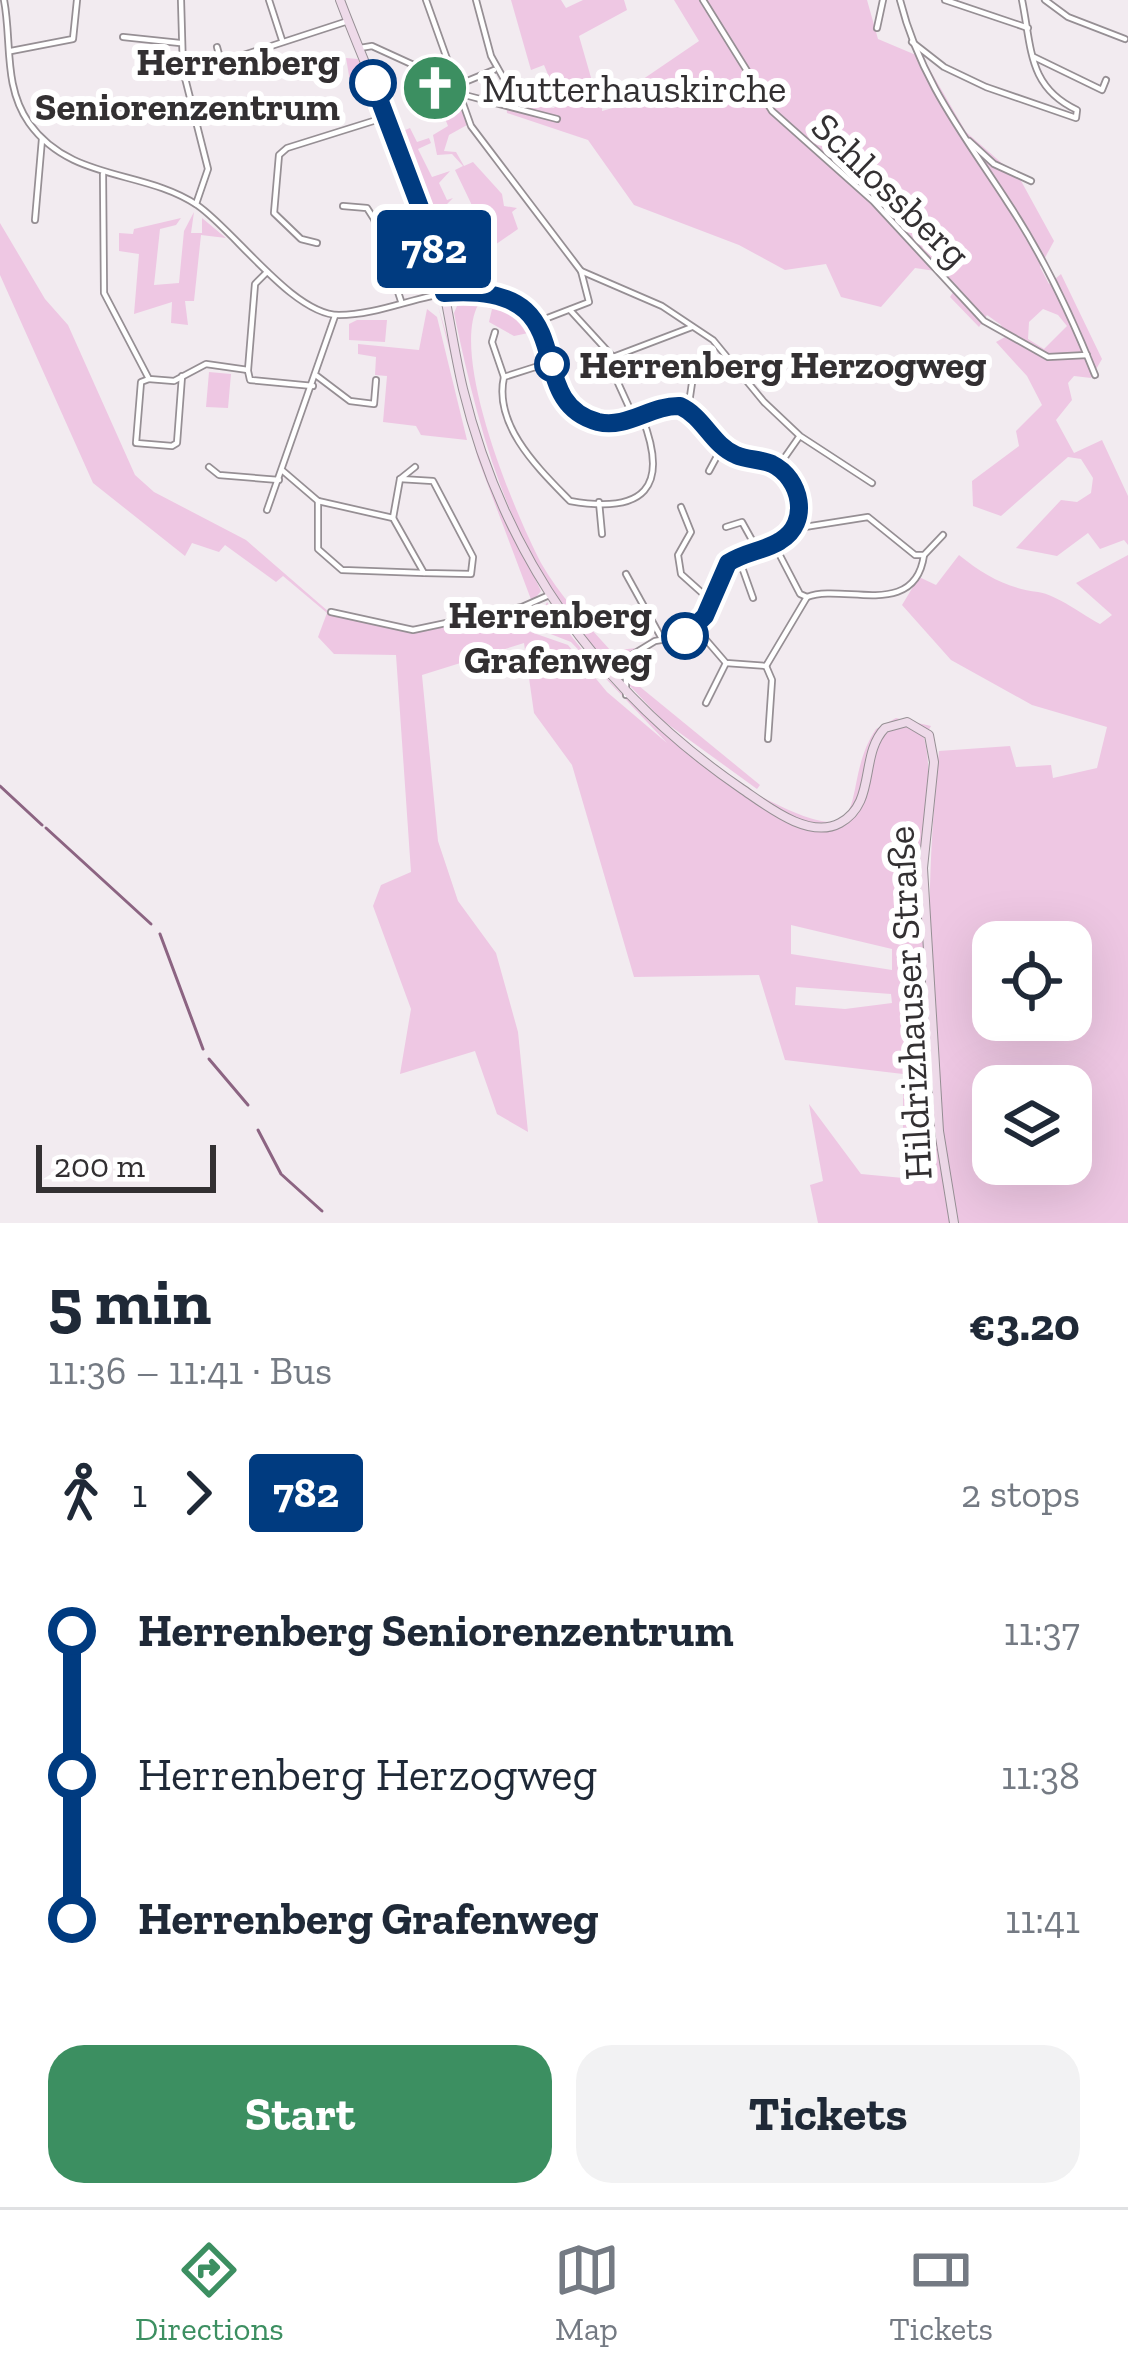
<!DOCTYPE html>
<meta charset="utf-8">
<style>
:root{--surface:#fff;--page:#f2f2f3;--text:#1f2937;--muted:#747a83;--line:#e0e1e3;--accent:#3c8f61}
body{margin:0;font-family:"Zilla Slab",serif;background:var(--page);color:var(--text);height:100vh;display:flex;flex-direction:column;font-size:45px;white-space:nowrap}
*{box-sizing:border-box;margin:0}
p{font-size:39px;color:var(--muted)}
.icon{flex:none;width:66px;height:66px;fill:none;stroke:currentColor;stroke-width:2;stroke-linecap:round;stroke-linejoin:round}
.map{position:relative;height:1223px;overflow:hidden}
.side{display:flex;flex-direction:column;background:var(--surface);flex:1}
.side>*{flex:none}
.badge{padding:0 24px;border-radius:9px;font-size:42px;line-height:78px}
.controls{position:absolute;left:972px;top:921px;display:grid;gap:24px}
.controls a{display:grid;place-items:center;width:120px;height:120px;border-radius:24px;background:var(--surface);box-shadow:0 12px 48px #0002;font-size:60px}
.scale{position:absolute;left:36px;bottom:30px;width:180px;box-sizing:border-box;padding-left:12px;border:6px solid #333032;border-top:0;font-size:33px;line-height:42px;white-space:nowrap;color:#333032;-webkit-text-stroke:9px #fff;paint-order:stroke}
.map>.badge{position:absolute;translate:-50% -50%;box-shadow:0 0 0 6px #fff}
.legs{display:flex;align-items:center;gap:18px;height:132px;padding:0 48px;font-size:39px}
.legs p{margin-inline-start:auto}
.headline{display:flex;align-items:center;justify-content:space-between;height:204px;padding:0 48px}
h1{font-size:66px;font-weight:800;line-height:90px}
.primary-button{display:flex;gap:24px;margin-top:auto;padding:24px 48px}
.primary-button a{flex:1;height:138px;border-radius:36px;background:var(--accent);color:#fff;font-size:48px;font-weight:800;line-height:138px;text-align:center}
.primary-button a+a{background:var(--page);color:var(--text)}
ul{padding:0 48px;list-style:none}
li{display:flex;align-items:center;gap:42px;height:144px;font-size:45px}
li i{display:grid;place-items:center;width:18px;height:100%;margin:0 15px;background:currentColor}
li i::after{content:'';width:30px;height:30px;margin:-15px;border:9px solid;border-radius:50%;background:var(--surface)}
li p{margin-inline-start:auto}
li:first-child i{background:linear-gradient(#0000 50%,currentColor 0)}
li:last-child i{background:linear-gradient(currentColor 50%,#0000 0)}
.tabs{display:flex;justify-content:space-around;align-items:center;height:168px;border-top:3px solid var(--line);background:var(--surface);font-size:33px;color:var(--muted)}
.tabs a{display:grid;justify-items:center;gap:6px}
.tabs .on{color:var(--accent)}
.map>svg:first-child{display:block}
.green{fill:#eec7e3;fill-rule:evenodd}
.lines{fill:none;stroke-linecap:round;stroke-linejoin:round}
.stream{stroke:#8c6482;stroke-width:3}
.street-casing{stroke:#968f94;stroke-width:8}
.secondary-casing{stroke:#968f94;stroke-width:10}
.street{stroke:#fff;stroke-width:4.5}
.secondary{stroke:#eedae9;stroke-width:8}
.line-1-casing{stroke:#fff;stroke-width:27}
.line-1{stroke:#003b80;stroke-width:18}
.stop-1-dot{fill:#fff;stroke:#003b80;stroke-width:6}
.labels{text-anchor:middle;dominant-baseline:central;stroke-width:12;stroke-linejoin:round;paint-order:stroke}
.stop-label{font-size:39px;font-weight:bold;fill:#333032;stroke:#fff;text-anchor:end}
.poi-label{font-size:39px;fill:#333032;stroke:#fff;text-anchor:start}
.street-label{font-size:39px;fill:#333032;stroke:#fff}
</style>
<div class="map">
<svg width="1128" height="1223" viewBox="0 0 1128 1223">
<rect width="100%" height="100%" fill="#f2ebf0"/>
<g class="green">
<path d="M511 0H561L566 8 583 0H624L627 10 579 36 594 88 603 95 602 111 620 106 630 88 699 41 674 0H867L878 39 923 58 966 132 1020 179 1054 241 1040 267 1049 284 1061 274 1102 359 1091 378 1074 376 1068 383 1072 400 1056 420 1074 453 1102 440 1128 496V545L1124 540 1100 549 1088 533 1057 556 1016 548 1061 500 1077 502 1091 493 1093 478 1081 459 1068 457 1001 516 973 506 972 481 1019 446 1016 431 1042 405 1027 376 996 342 1005 337 1001 325 987 315 979 327 950 297 957 286 942 272 915 268 881 307 841 297 826 264 785 270 739 245 634 205 588 140 507 113 506 103 554 108 559 101 544 65 531 70ZM1043 309 1058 315 1067 326 1044 349 1028 339 1029 322Z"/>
<polygon points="346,58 358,59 379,117 373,118 364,93 352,93"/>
<polygon points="410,84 427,98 441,97 452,87 467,125 449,135 444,151 456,152 464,166 473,162 502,194 504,206 517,208 512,212 518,229 492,247 455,170 463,166 452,154 437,155 433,135 448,126 442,111 427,112"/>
<polygon points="410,128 417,142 429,138 431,143 418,149 432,177 450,171 439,183 447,200 453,198 446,205 457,224 443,227 466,272 490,287 451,280 403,131"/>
<polygon points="194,212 191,233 202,233 202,218 226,238 201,235 194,301 185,301 188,325 171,323 172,302 134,314 139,254 119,251 119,233 133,234 134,229 181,218 176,225 160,229 154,285 179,283 184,231"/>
<path d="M0 223 45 299 68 325 135 475 154 492 246 540 329 612 414 631 517 610 522 629 568 645 607 692 667 743 571 642 548 633 541 617 547 602C603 686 674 747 756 803L760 796C884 861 835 790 876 729L896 718 931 726 924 738C936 782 919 830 921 875 924 991 931 1108 950 1223H818L810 1185 823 1181 809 1104 861 1174 903 1178V1074L785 1060 759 975 634 977 572 765 534 713 524 643 422 675 438 841 458 901 496 953 518 1032 528 1132 497 1114 475 1051 400 1074 411 1009 373 906 381 885 411 872 396 655 334 654 318 637 327 613 283 576 276 582 225 545 219 552 192 543 185 556 93 483 0 275ZM791 925 892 949V970L791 954ZM796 987 891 994 892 1003 845 1009 795 1005Z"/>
<path d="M473 302 507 305 533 332 514 336 489 322 492 309 478 305C450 358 514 511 541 563 559 595 586 623 611 651L636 648 612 663C596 656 585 637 574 623 505 532 477 423 454 313L457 306Z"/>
<polygon points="438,306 492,487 541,591 532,602 478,459"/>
<polygon points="427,309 437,317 467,440 421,435 416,426 383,422 387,376 375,375 376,357 358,354 358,344 419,350"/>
<polygon points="357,320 387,320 385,342 349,340 349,324"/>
<polygon points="209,372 231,374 228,408 206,407"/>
<path d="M959 555C985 576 1007 588 1038 592 1057 595 1083 615 1100 624L1112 615 1076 583 1128 555V1223H959C925 1071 923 905 939 751L1010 746 1016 767 1051 765 1053 778 1097 768 1107 727 1032 705 951 660 902 605 919 577 936 585ZM993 942H1071V1020H993ZM993 1086H1071V1164H993Z"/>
<polygon points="643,652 639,686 760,785 757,789 662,720 630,686 630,666"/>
</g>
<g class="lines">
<g class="stream">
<polyline points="0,786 42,825"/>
<polyline points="46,828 151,924"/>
<polyline points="160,934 203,1049"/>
<polyline points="209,1059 248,1105"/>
<polyline points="258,1130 281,1174 322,1211"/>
</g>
<defs>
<g id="street">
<path d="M4 0C12 41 3 86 29 123 71 182 143 169 197 205 234 230 293 315 339 315 392 315 445 279 500 295 563 312 535 409 601 422 629 428 651 405 680 406 700 415 706 430 721 445 750 473 787 449 800 503L787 536 728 563 705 615 685 636 655 641 609 669"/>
<polyline points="181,0 183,70 208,169 196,204"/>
<polyline points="269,0 282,40"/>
<polyline points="426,0 471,126 581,271 589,302 537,322"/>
<polyline points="476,0 491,56 514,97 535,101"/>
<polyline points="703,0 772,111 873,201 984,321 1048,357 1087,355"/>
<path d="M900 0C920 80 964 135 1008 203 1044 257 1071 315 1095 375"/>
<polyline points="945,0 1028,28"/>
<polyline points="1045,0 1068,17 1125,39"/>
<polyline points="877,28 883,0"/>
<polyline points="123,37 180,43"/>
<path d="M912 42 944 67 986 87 1076 118 1077 110C1028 87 1032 49 1022 0"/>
<polyline points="217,47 225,76"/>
<polyline points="360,48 372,46 453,83"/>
<polyline points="11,51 73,39 77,0"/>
<polyline points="1034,57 1102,90 1106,80"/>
<polyline points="222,62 348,21"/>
<polyline points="455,86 494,70"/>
<polyline points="457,93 557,119"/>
<polyline points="117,107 193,112"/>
<polyline points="969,141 994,164 1031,181"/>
<polyline points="103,174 104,293 149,379 174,381 206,364 248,370 255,284 267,272"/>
<polyline points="343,206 367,208 374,219 401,301"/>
<polyline points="35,220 42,139"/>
<polyline points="457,234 470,274 491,282 497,293"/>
<polyline points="317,243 301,239 274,213 279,155 287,148 386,117"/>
<polyline points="581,271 662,306 713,340 764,402 800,436 872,483"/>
<polyline points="570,310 613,357 692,327"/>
<polyline points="495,332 492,342 504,377"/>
<polyline points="613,357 608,361 634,418"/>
<path d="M551 362 504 377C493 426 540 470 570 501 644 514 670 488 642 417"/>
<polyline points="248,371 250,380 313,386"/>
<polyline points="317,376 350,401 374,404 376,380"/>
<polyline points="149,379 141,382 136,443 172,446 177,443 182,376"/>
<polyline points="688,410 692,383"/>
<polyline points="209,467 219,475 279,480"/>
<polyline points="778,467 799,437"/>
<polyline points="283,471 318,501 393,518 424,573 471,574 473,557 433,481 400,479"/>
<polyline points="709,471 722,447"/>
<polyline points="318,501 318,549 342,570 424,573"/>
<polyline points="599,502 602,534"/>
<polyline points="681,507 691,532 678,555 681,574 710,600"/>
<polyline points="267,510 335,316"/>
<polyline points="393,518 400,479 415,467"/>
<polyline points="726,527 742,522 757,549"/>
<polyline points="792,529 868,517 915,555 924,555 943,535"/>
<polyline points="738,556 753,598"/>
<polyline points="626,574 662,639"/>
<path d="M807 597C843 583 915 620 924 555"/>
<polyline points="331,612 413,630 522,607 547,596"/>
<polyline points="695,627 726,663 766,666 807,597 800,594 774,544"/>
<polyline points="626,657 626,695"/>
<polyline points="766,666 772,680 768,739"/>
<polyline points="706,703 726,663"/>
</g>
<path id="secondary" d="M340 0C370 79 407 157 431 238 446 287 451 339 463 389 504 557 600 692 742 789 767 806 809 840 840 823 877 803 859 755 885 728L907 722 929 735 934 762 923 868 939 1131 954 1223"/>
</defs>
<use href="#street" class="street-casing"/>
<use href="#secondary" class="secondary-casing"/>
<use href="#street" class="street"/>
<use href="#secondary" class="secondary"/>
</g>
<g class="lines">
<defs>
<path id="line-1" d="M373 83 432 239 444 293C591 281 516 400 598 422 627 429 651 405 680 406 704 417 712 445 736 455 747 460 761 459 772 464 801 478 811 523 780 541 764 551 744 552 728 563L705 616 685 636"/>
</defs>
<use href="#line-1" class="line-1-casing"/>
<use href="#line-1" class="line-1"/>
</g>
<defs>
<symbol id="church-disc" viewBox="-11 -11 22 22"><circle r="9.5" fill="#3c8f61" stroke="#fff"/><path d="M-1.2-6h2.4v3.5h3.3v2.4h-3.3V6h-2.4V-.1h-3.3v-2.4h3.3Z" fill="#fff"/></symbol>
</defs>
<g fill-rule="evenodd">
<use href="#church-disc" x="397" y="50" width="76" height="76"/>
</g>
<g class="stop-1-dot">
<circle cx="373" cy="83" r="21"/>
<circle cx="552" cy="364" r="15"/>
<circle cx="685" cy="636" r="21"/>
</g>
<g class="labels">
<g class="stop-label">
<text x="340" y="61">Herrenberg<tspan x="340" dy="45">Seniorenzentrum</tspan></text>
<text x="579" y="364" text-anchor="start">Herrenberg Herzogweg</text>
<text x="652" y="614">Herrenberg<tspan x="652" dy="45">Grafenweg</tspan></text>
</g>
<g class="poi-label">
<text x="482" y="88">Mutterhauskirche</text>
</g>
<g class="street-label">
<text transform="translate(891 190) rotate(44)">Schlossberg</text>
<text transform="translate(909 1003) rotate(-93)">Hildrizhauser Straße</text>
</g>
</g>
</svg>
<div class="controls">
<a><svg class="icon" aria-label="locate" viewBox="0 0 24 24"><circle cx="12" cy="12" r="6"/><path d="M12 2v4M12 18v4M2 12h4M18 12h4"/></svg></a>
<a><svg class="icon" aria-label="layers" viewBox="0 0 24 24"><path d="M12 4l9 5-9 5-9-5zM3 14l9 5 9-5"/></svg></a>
</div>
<div class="scale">200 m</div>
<b class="badge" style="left:434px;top:249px;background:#003b80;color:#fff">782</b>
</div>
<section class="side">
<div class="headline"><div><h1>5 min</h1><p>11:36 – 11:41 · Bus</p></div><b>€3.20</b></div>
<div class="legs"><svg class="icon" aria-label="walk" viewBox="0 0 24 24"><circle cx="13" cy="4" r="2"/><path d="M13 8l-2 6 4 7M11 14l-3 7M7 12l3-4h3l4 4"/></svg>1<svg class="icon" aria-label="forward" viewBox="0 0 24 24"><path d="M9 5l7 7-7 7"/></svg><b class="badge" style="background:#003b80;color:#fff">782</b><p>2 stops</p></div>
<ul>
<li><i style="color:#003b80"></i><b>Herrenberg Seniorenzentrum</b><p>11:37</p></li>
<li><i style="color:#003b80"></i><span>Herrenberg Herzogweg</span><p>11:38</p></li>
<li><i style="color:#003b80"></i><b>Herrenberg Grafenweg</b><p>11:41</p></li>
</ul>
<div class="primary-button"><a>Start</a><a>Tickets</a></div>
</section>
<nav class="tabs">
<a class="on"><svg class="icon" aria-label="directions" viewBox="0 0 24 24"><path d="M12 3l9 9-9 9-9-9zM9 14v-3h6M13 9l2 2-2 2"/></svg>Directions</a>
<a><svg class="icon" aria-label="map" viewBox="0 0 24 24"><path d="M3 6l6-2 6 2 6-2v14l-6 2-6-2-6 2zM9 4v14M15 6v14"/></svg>Map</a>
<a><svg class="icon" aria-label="tickets" viewBox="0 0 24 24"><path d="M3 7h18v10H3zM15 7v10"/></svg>Tickets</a>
</nav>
